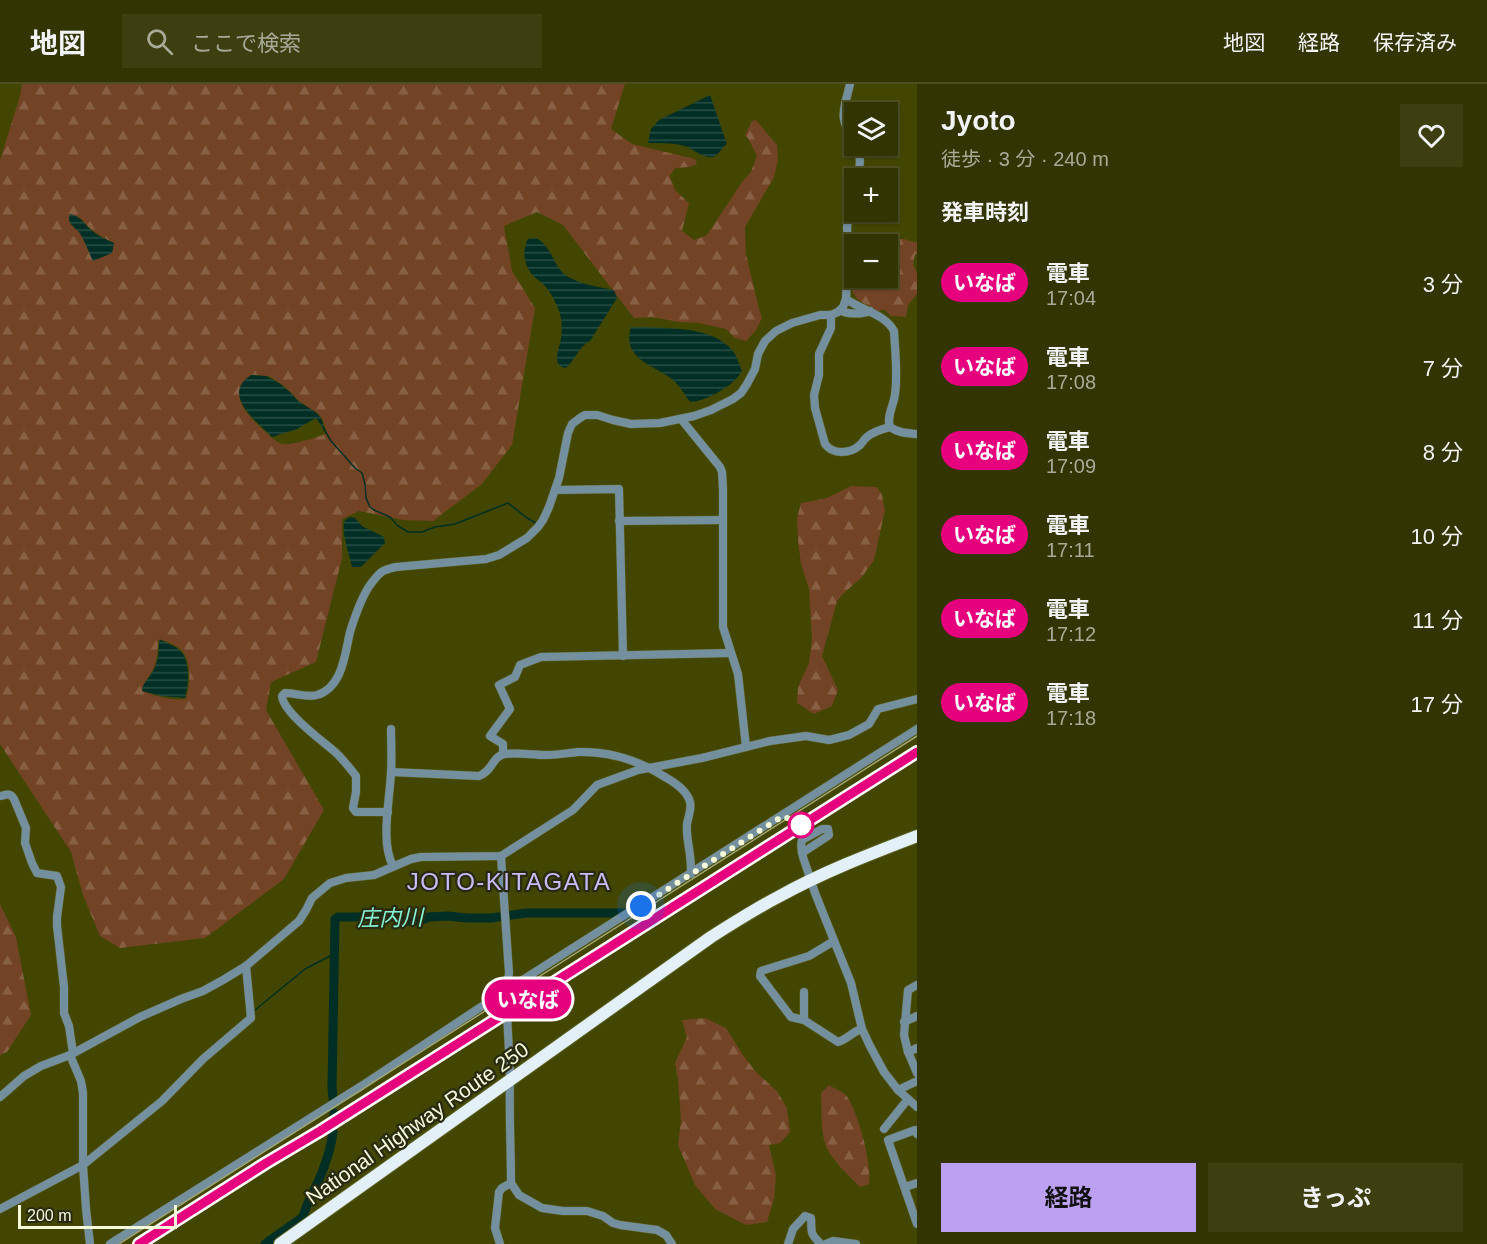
<!DOCTYPE html>
<html lang="ja">
<meta charset="utf-8">
<style>
:root{--surface:#323401;--page:#3d3f10;--text:#f1f3f6;--muted:#a8aa99;--line:#4d4f23;--accent:#bca0f2}
body{margin:0;font-family:Helvetica,"Noto Sans JP",sans-serif;background:var(--page);color:var(--text);height:100vh;display:flex;flex-direction:column;font-size:22px;white-space:nowrap}
*{box-sizing:border-box;margin:0}
p{font-size:20px;color:var(--muted)}
.icon{flex:none;width:33px;height:33px;fill:none;stroke:currentColor;stroke-width:2;stroke-linecap:round;stroke-linejoin:round}
.map{position:relative;flex:1;overflow:hidden}
.panel{display:flex;flex-direction:column;background:var(--surface);width:570px}
.panel>*{flex:none}
.badge{padding:0 12px;border-radius:20px;font-size:21px;line-height:39px}
.buttons{position:absolute;left:844px;top:18px;display:grid;gap:12px}
.buttons a{display:grid;place-items:center;width:54px;height:54px;border-radius:0px;background:var(--surface);box-shadow:0 2px 4px #0004,0 0 0 2px var(--line);font-size:30px}
.scale{position:absolute;left:18px;bottom:15px;width:159px;box-sizing:border-box;padding-left:6px;border:3px solid #f4f9d9;border-top:0;font-size:16px;line-height:21px;white-space:nowrap;color:#f4f9d9;-webkit-text-stroke:4px #282a11;paint-order:stroke}
.you{position:absolute;width:30px;height:30px;margin:-15px;border:4px solid #fff;border-radius:50%;background:#1a73e8;box-shadow:0 0 0 9px #1a73e833}
.map>.badge{position:absolute;translate:-50% -50%;box-shadow:0 0 0 3px #fff}
h2{padding:0 24px;font-size:22px;line-height:54px}
.round{display:grid;place-items:center;flex:none;width:63px;height:63px;border-radius:0px;background:var(--page)}
.overview{display:flex;align-items:center;justify-content:space-between;height:102px;padding:0 24px}
h1{font-size:28px;font-weight:700;line-height:45px}
.cta{display:flex;gap:12px;margin-top:auto;padding:12px 24px}
.cta a{flex:1;height:69px;border-radius:0px;background:var(--accent);color:#111;font-size:24px;font-weight:700;line-height:69px;text-align:center}
.cta a+a{background:var(--page);color:var(--text)}
ul{padding:0;list-style:none}
li{display:flex;align-items:center;gap:18px;height:84px;padding:0 24px}
li div{flex:1}
li b{display:block;font-size:22px}
li em{font-style:normal}
li .badge{min-width:66px;font-weight:700;text-align:center}
header{display:flex;align-items:center;gap:36px;box-sizing:border-box;height:84px;padding:0 30px;background:var(--surface);border-bottom:2px solid var(--line)}
header strong{font-size:28px}
nav{display:flex;gap:33px;margin-inline-start:auto;font-size:21px}
.search{width:420px;height:54px;background:var(--page);display:flex;align-items:center;gap:15px;box-sizing:border-box;padding:0 21px;border-radius:0px;color:var(--muted);font-size:22px}
main{display:flex;flex:1;min-height:0}
.map>svg:first-child{display:block}
.forest{fill:url(#forest-firs);fill-rule:evenodd}
.water{fill:url(#water-rules)}
.lines{fill:none;stroke-linecap:round;stroke-linejoin:round}
.stream{stroke:#022f25;stroke-width:1.5}
.river{stroke:#022f25;stroke-width:9}
.minor-casing{stroke:#5e6324;stroke-width:9}
.highway-casing{stroke:#5e6324;stroke-width:14}
.minor{stroke:#748f9e;stroke-width:8}
.highway{stroke:#e3f0f7;stroke-width:12}
.rail{stroke:#a1a574;stroke-width:1.5}
.line-casing{stroke:#fff;stroke-width:14}
.line{stroke:#e6007e;stroke-width:9}
.walk{stroke:#f4f9d9;stroke-width:6;stroke-dasharray:0 10.8}
.stop-dot{fill:#fff;stroke:#e6007e;stroke-width:3}
.labels{text-anchor:middle;dominant-baseline:central;stroke-width:4.5;stroke-linejoin:round;paint-order:stroke}
.street-label{font-size:21px;fill:#f4f9d9;stroke:#282a11}
.water-label{font-size:22px;font-style:italic;fill:#86f6d7;stroke:#282a11}
.quarter-label{font-size:24px;letter-spacing:1.5px;fill:#c7bcf5;stroke:#282a11}
</style>
<header>
<strong>地図</strong>
<div class="search"><svg class="icon" aria-label="search" viewBox="0 0 24 24"><circle cx="10" cy="10" r="6"/><path d="M15 15l6 6"/></svg>ここで検索</div>
<nav><a>地図</a><a>経路</a><a>保存済み</a></nav>
</header>
<main>
<div class="map">
<svg width="917" height="1160" viewBox="0 0 917 1160">
<defs>
<pattern id="forest-firs" width="22" height="20" patternUnits="userSpaceOnUse" patternTransform="scale(1.5)"><rect width="22" height="20" fill="#724425"/><path d="M5 1l3.5 6h-7zM16 11l3.5 6h-7z" fill="#876044"/></pattern>
<pattern id="water-rules" width="6" height="5" patternUnits="userSpaceOnUse" patternTransform="scale(1.5)"><rect width="6" height="5" fill="#022f25"/><path d="M0 2.5h6" fill="none" stroke="#284e44"/></pattern>
</defs>
<rect width="100%" height="100%" fill="#424601"/>
<g class="forest">
<path d="M22 0H625L611 45 632 60 695 75 697 80 689 83 675 84 670 92 675 106 689 119 682 147 694 156 707 151 742 98 751 88 757 72 748 54 745 51 752 37 756 36 777 61 778 76 774 93 745 143 746 170 759 225 762 234 756 246 746 257 735 254 726 245 699 239 679 238 652 233 634 234 563 141 537 128 504 142 512 187 535 224 512 361 482 400 433 437 403 436 359 427 342 435V474L316 578 271 598 266 626 324 726 284 795 205 854 120 864 100 852 83 811 71 768 0 660V76L20 12ZM70 130C85 134 81 137 91 145 98 151 106 155 114 159L112 169C102 163 71 147 69 135 69 134 69 132 70 130ZM252 291 269 292 283 301 299 317 317 329 322 334 327 349C319 353 290 362 282 360 275 358 266 348 260 343 245 329 226 306 252 291ZM160 555C167 558 177 561 182 567 192 578 190 601 186 615 172 617 155 612 142 607 142 598 149 594 153 586 157 576 158 568 158 557Z"/>
<polygon points="899,155 904,155 917,159 917,170 915,171 913,180 917,189 917,210 908,221 906,233 891,232 885,226 881,226 877,228 857,215 851,205 853,168 855,167 855,194 888,194 888,160 866,160 883,159"/>
<polygon points="851,402 877,403 882,411 885,426 874,476 862,493 844,509 837,517 822,572 838,606 832,622 814,630 797,619 798,603 809,579 812,555 809,505 801,480 798,456 797,434 801,419 827,414"/>
<polygon points="0,820 16,853 31,931 7,968 0,971"/>
<polygon points="705,934 726,944 743,971 756,988 777,1007 787,1024 790,1048 780,1059 769,1061 776,1091 774,1115 767,1138 746,1141 715,1125 695,1101 678,1061 681,1036 678,996 675,979 687,953 682,936"/>
<path d="M829 1001C835 1005 845 1008 848 1014 859 1032 872 1080 869 1100L860 1103C850 1093 831 1075 826 1062 820 1046 822 1026 821 1009Z"/>
</g>
<g class="water">
<path d="M710 11 727 60C722 63 719 71 713 73 705 75 694 66 687 63 676 58 661 60 649 59L648 58 651 45 659 36Z"/>
<path d="M70 130C82 134 81 136 89 144 96 151 105 155 114 159L112 169 93 177C88 167 85 157 79 148 76 144 70 141 69 136 69 134 69 132 70 130Z"/>
<path d="M536 154C550 161 552 176 561 187 571 199 599 203 614 206L617 214 590 257C578 263 576 275 566 284 550 282 560 264 561 254 562 247 562 237 560 230 559 224 550 207 545 202 540 197 532 192 529 186 523 176 523 164 528 155Z"/>
<path d="M631 243C660 244 712 241 732 266 737 272 739 280 742 287 735 301 705 318 690 318 685 311 680 302 673 296 653 280 621 275 631 243Z"/>
<path d="M251 291 266 292 279 299 291 309 298 317 317 329 321 334 326 349 316 334 297 345 272 353 271 352C256 337 221 311 251 291Z"/>
<path d="M350 433 355 434 362 442 384 453 385 459 361 483H352C350 474 340 444 345 436 347 435 348 434 350 433Z"/>
<path d="M161 556C166 559 173 561 178 565 191 573 189 602 185 614L162 612 142 607C143 599 147 597 151 590 158 581 159 568 159 557Z"/>
</g>
<g class="lines">
<g class="stream">
<polyline points="324,345 331,357 355,384 362,389 365,400 366,414 370,423 374,426 390,433 398,442 408,448 422,448 435,443 455,440 508,419 527,434 536,439"/>
<polyline points="255,926 305,885 334,870"/>
</g>
<g class="river">
<polyline points="333,1014 332,1003 335,835 338,833 396,833 407,837 419,837 429,833 447,832 467,834 491,834 526,829 624,829"/>
<polyline points="333,1037 334,1029"/>
<path d="M265 1160 303 1133C306 1121 312 1110 318 1098 325 1082 331 1065 333 1048"/>
</g>
<defs>
<g id="minor">
<path d="M850 0C843 30 838 31 855 60"/>
<path d="M856 62C862 73 860 83 857 94"/>
<path d="M846 215C861 226 885 230 894 247 895 267 898 290 895 310 894 321 886 333 890 343"/>
<path d="M840 226C847 231 863 230 870 227"/>
<path d="M831 231V244L819 270V291L814 311 815 324 825 360C833 371 850 370 860 361 863 358 864 355 867 353 873 348 882 345 890 343 898 349 907 349 917 350"/>
<polyline points="681,335 720,383 722,388 723,405 723,543 738,590 746,663"/>
<polyline points="555,406 619,405 623,572"/>
<polyline points="619,437 723,436"/>
<path d="M391 645C391 659 392 674 391 688 390 715 380 758 393 782"/>
<polyline points="503,670 503,660 490,652 510,625 499,601 515,593 520,581 541,573 730,569"/>
<path d="M391 688 479 692C493 687 492 672 505 670 518 668 533 671 546 671 557 671 568 669 578 668 610 667 638 676 665 693 674 698 687 706 690 718 692 725 688 733 687 740 686 751 689 761 690 772 691 778 691 784 691 790"/>
<path d="M0 712C6 711 10 708 14 715L26 744 25 759 32 779 37 789 57 792 61 803 57 833V842L64 903V929L69 942 73 969"/>
<path d="M388 728H356L353 724 356 708V692C349 683 342 674 334 667 321 656 283 628 282 612L285 609C295 609 306 614 317 611 343 603 345 569 350 548 355 532 361 514 370 501 374 496 378 490 383 487 387 485 392 484 396 483L486 475 499 471 527 454 538 443 543 436 549 423 559 394 568 349 572 340 580 334 585 331H597L613 336 631 340 660 339 694 332 711 326 733 315 741 309 747 300 755 285 758 270 765 257 776 247 792 239 820 231H831L838 228 843 223 846 215 848 167 847 143 855 102"/>
<path d="M802 769 828 752 829 751 828 745H822L802 756C800 761 802 768 803 773L815 809 851 899 862 945 870 962 884 988 898 1006 917 1023"/>
<path d="M834 857 809 872 761 887 760 892 791 933 804 936 838 958C848 955 853 947 862 945"/>
<polyline points="917,901 908,906 904,951 908,968 917,989"/>
<polyline points="804,936 804,908"/>
<polyline points="904,938 917,932"/>
<polyline points="908,968 917,964"/>
<polyline points="70,971 81,997 83,1009 83,1081 86,1125 90,1160"/>
<polyline points="898,1006 917,997"/>
<polyline points="0,1013 24,992 41,982 70,971 140,933 181,915 203,907 223,896 246,882 299,837 306,826 312,814 330,799 346,794 374,791 411,775 421,773 501,772 573,726 597,701 638,686 702,674 770,657 806,652 829,656 849,651 869,640 878,625 917,615"/>
<polyline points="884,1045 908,1015"/>
<polyline points="917,1050 915,1046 888,1056 917,1140"/>
<polyline points="511,1099 519,1111 542,1124 563,1127 587,1127 603,1132 613,1139 620,1141 657,1146 666,1151 672,1160"/>
<polyline points="905,1103 917,1099"/>
<polyline points="0,1125 83,1081 162,1017 203,975 251,934 246,882"/>
<polyline points="110,1160 363,1001 499,911 917,645"/>
<path d="M500 1160 495 1144 499 1108 502 1104 511 1099C511 1065 509 1031 510 996 510 960 504 925 509 889L501 772"/>
<path d="M788 1160 793 1145 805 1132 811 1134C812 1148 809 1149 821 1160"/>
<polyline points="826,1160 833,1157 856,1160"/>
</g>
<path id="highway" d="M280 1160 711 853C733 839 755 825 778 813 823 788 870 770 917 752"/>
</defs>
<use href="#minor" class="minor-casing"/>
<use href="#highway" class="highway-casing"/>
<use href="#minor" class="minor"/>
<use href="#highway" class="highway"/>
<g class="rail">
<polyline points="119,1160 917,652"/>
<polyline points="139,1160 266,1079 320,1047 917,668"/>
</g>
</g>
<g class="lines">
<defs>
<polyline id="line" points="139,1160 266,1079 320,1047 917,668"/>
</defs>
<use href="#line" class="line-casing"/>
<use href="#line" class="line"/>
<polyline class="walk" points="641,822 783,732 801,741"/>
</g>
<circle class="stop-dot" cx="801" cy="741" r="12"/>
<g class="labels">
<g class="street-label">
<text transform="translate(417 1039) rotate(-35)">National Highway Route 250</text>
</g>
<g class="water-label">
<text transform="translate(390 834) rotate(-1)">庄内川</text>
</g>
<g class="quarter-label">
<text x="509" y="797">JOTO-KITAGATA</text>
</g>
</g>
</svg>
<div class="buttons">
<a><svg class="icon" aria-label="layers" viewBox="0 0 24 24"><path d="M12 4l9 5-9 5-9-5zM3 14l9 5 9-5"/></svg></a>
<a>+</a>
<a>−</a>
</div>
<div class="scale">200 m</div>
<div class="you" style="left:641px;top:822px"></div>
<b class="badge" style="left:528px;top:915px;background:#e6007e;color:#fff">いなば</b>
</div>
<section class="panel">
<div class="overview"><div><h1>Jyoto</h1><p>徒歩 · 3 分 · 240 m</p></div><a class="round"><svg class="icon" aria-label="heart" viewBox="0 0 24 24"><path d="M12 20l-8-8c-3-5 5-10 8-4 3-6 11-1 8 4z"/></svg></a></div>
<h2>発車時刻</h2>
<ul>
<li><span class="badge" style="background:#e6007e;color:#fff">いなば</span><div><b>電車</b><p>17:04</p></div><em>3 分</em></li>
<li><span class="badge" style="background:#e6007e;color:#fff">いなば</span><div><b>電車</b><p>17:08</p></div><em>7 分</em></li>
<li><span class="badge" style="background:#e6007e;color:#fff">いなば</span><div><b>電車</b><p>17:09</p></div><em>8 分</em></li>
<li><span class="badge" style="background:#e6007e;color:#fff">いなば</span><div><b>電車</b><p>17:11</p></div><em>10 分</em></li>
<li><span class="badge" style="background:#e6007e;color:#fff">いなば</span><div><b>電車</b><p>17:12</p></div><em>11 分</em></li>
<li><span class="badge" style="background:#e6007e;color:#fff">いなば</span><div><b>電車</b><p>17:18</p></div><em>17 分</em></li>
</ul>
<div class="cta"><a>経路</a><a>きっぷ</a></div>
</section>
</main>
